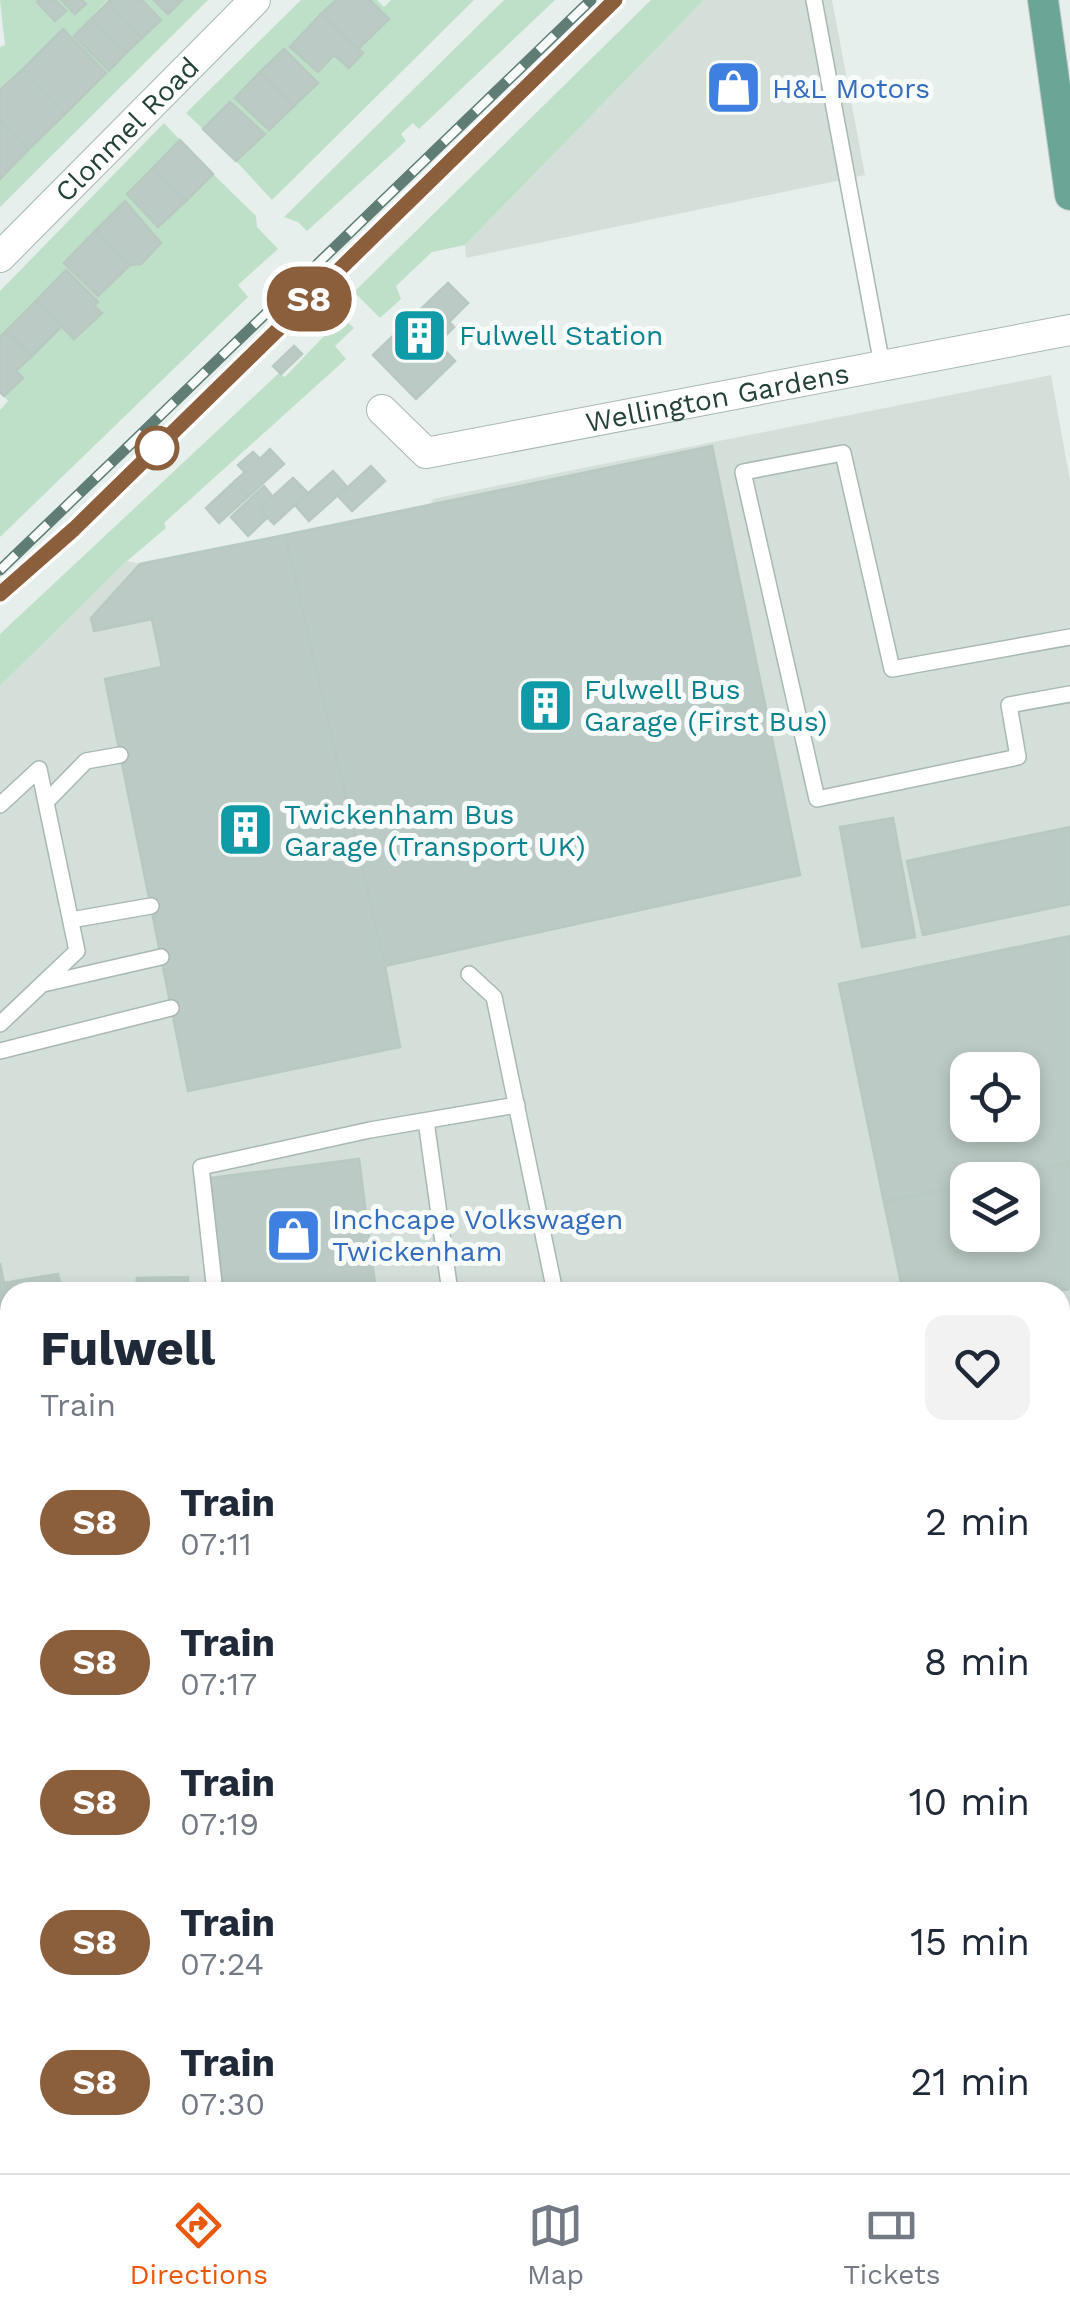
<!DOCTYPE html>
<style>
:root{--surface:#fff;--page:#f2f2f3;--text:#1f2937;--muted:#747a83;--line:#e0e1e3;--accent:#ea580c}
body{margin:0;font-family:"Work Sans",sans-serif;background:var(--page);color:var(--text);height:100vh;display:flex;flex-direction:column;font-size:38px;white-space:nowrap}
*{box-sizing:border-box;margin:0}
p{font-size:32px;color:var(--muted)}
.icon{flex:none;width:55px;height:55px;fill:none;stroke:currentColor;stroke-width:2;stroke-linecap:round;stroke-linejoin:round}
.map{position:relative;flex:1;overflow:hidden}
.drawer{position:absolute;left:0px;top:1282px;width:1070px;height:892px;display:flex;flex-direction:column;background:var(--surface);border-radius:30px 30px 0 0;box-shadow:0 5px 15px #0003}
.drawer>*{flex:none}
.badge{padding:0 20px;border-radius:32px;font-size:35px;line-height:65px}
.fabs{position:absolute;left:950px;top:1052px;display:grid;gap:20px}
.fabs a{display:grid;place-items:center;width:90px;height:90px;border-radius:20px;background:var(--surface);box-shadow:0 5px 15px #0003;font-size:50px}
.map>.badge{position:absolute;translate:-50% -50%;box-shadow:0 0 0 5px #fff}
.round{display:grid;place-items:center;flex:none;width:105px;height:105px;border-radius:20px;background:var(--page)}
.overview{display:flex;align-items:center;justify-content:space-between;height:170px;padding:0 40px}
h1{font-size:48px;font-weight:700;line-height:75px}
ul{padding:0;list-style:none}
li{display:flex;align-items:center;gap:30px;height:140px;padding:0 40px}
li div{flex:1}
li b{display:block;font-size:38px}
li em{font-style:normal}
li .badge{min-width:110px;font-weight:700;text-align:center}
.dock{display:flex;justify-content:space-around;align-items:center;height:140px;border-top:2px solid var(--line);background:var(--surface);font-size:28px;color:var(--muted)}
.dock a{display:grid;justify-items:center;gap:5px}
.dock .active{color:var(--accent)}
.map>svg:first-child{display:block}
.built{fill:#d4dfda;fill-rule:evenodd}
.green{fill:#bfe0c8;fill-rule:evenodd}
.building{fill:#bbcac4;stroke:#b8c9c2;stroke-width:2.5;fill-rule:evenodd}
.lines{fill:none;stroke-linecap:round;stroke-linejoin:round}
.lane-casing{stroke:#a8b8b2;stroke-width:18}
.street-casing{stroke:#a8b8b2;stroke-width:32}
.secondary-casing{stroke:#a4bbb3;stroke-width:32}
.primary-casing{stroke:#c2cac8;stroke-width:32}
.lane{stroke:#fff;stroke-width:15}
.street{stroke:#fff;stroke-width:30}
.secondary{stroke:#fff;stroke-width:30}
.primary{stroke:#6aa596;stroke-width:30}
.rail-casing{stroke:#5f7d75;stroke-width:11}
.rail{stroke:#f7fbf9;stroke-width:8;stroke-dasharray:22;stroke-linecap:butt}
.line-casing{stroke:#fff;stroke-width:22}
.line{stroke:#8b5e3c;stroke-width:15}
.stop-dot{fill:#fff;stroke:#8b5e3c;stroke-width:5}
.labels{text-anchor:middle;dominant-baseline:central;stroke-width:10;stroke-linejoin:round;paint-order:stroke}
.shop-label{font-size:28px;fill:#366cbe;stroke:#f7fbf9;text-anchor:start}
.street-label{font-size:28px;fill:#24423a;stroke:#f7fbf9}
.culture-label{font-size:28px;fill:#0d838f;stroke:#f7fbf9;text-anchor:start}
</style>
<div class="map">
<svg width="1070" height="2173" viewBox="0 0 1070 2173">
<rect width="100%" height="100%" fill="#e6efeb"/>
<g class="built">
<polygon points="704,0 832,0 865,175 466,258 465,245"/>
<path d="M1051 375 1070 481V1321L1060 1322V1292H10V1409L0 1410V686L127 561 140 564 430 505 433 499 553 474ZM968 1070H1022V1125H968ZM968 1180H1022V1235H968Z"/>
</g>
<g class="green">
<polygon points="0,0 39,0 37,2 55,21 65,11 55,0 107,0 74,36 109,70 161,20 142,0 154,0 168,14 182,0 208,0 0,207 0,179 106,73 63,29 0,90 0,47 5,45"/>
<path d="M301 0H336L290 47 318 72 334 55 349 68 363 54 358 49 389 20 370 0H377L384 7 391 0H474L272 200 236 161 264 135 231 103 203 129 186 113ZM284 49 317 83 269 130 235 97Z"/>
<polygon points="504,0 555,0 419,129 413,123 401,134 406,141 307,231 298,222 284,217"/>
<polygon points="651,0 704,0 465,245 432,252 396,286 401,299 380,318 354,292"/>
<path d="M164 123 180 140 127 195 158 227 213 174 256 216 257 227 278 249 238 285 248 297 0 537V410L8 401 4 396 22 378 16 371 30 357 5 332 0 337V291ZM66 271 97 302 94 306 101 313 74 338 61 327 32 356 7 331Z"/>
<polygon points="342,317 354,328 335,346 346,359 164,523 166,528 127,561 0,686 0,634 279,373 285,377"/>
<polygon points="0,1736 10,1747 10,2165 118,2165 112,2173 0,2173"/>
</g>
<g class="building">
<polygon points="39,0 55,0 66,11 55,21 37,2"/>
<polygon points="61,0 82,0 86,4 75,14"/>
<polygon points="110,0 142,0 161,20 142,38 108,2"/>
<polygon points="154,0 182,0 168,14"/>
<polygon points="336,0 370,0 389,19 358,49 321,14"/>
<polygon points="108,2 142,38 126,53 91,19"/>
<polygon points="321,14 363,53 349,68 334,55 318,72 290,47"/>
<polygon points="91,19 126,53 109,71 74,36"/>
<polygon points="63,29 106,73 65,114 23,69"/>
<polygon points="284,49 318,83 294,106 260,72"/>
<polygon points="23,69 65,114 28,150 0,121 0,90"/>
<polygon points="260,72 294,106 269,130 235,98"/>
<polygon points="230,102 265,134 236,161 203,129"/>
<polygon points="0,121 28,150 0,179"/>
<polygon points="180,140 213,174 186,201 152,169"/>
<polygon points="152,169 186,201 158,227 127,194"/>
<polygon points="125,201 161,243 141,264 130,265 95,231"/>
<polygon points="95,231 130,265 98,296 64,263"/>
<polygon points="66,270 98,302 94,306 102,313 74,339 36,301"/>
<polygon points="448,283 468,303 449,322 454,327 438,343 455,361 416,399 373,355"/>
<polygon points="36,301 61,327 32,356 6,331"/>
<polygon points="5,332 31,357 16,371 23,378 4,396 0,392 0,337"/>
<polygon points="294,346 302,354 281,374 273,366"/>
<polygon points="712,446 800,875 385,966 285,535"/>
<polygon points="270,449 284,464 249,496 235,481 245,472 238,465 253,452 260,459"/>
<polygon points="371,466 385,481 352,511 338,496"/>
<polygon points="333,471 347,487 309,521 295,505"/>
<polygon points="293,478 308,493 274,524 259,509"/>
<polygon points="235,481 249,496 219,523 206,508"/>
<polygon points="264,486 273,497 259,509 267,518 248,536 231,517"/>
<polygon points="285,535 385,966 400,1047 188,1091 105,679 162,667 152,619 94,631 91,618 140,564"/>
<polygon points="893,818 915,937 862,947 840,827"/>
<polygon points="1070,827 1070,904 923,935 907,861"/>
<path d="M1070 936V1163L989 1180H968V1185L884 1202 839 984ZM968 1070H1022V1125H968Z"/>
<polygon points="359,1159 376,1292 224,1292 210,1178"/>
<polygon points="1070,1163 1070,1289 1051,1292 903,1292 884,1202 968,1185 968,1235 1022,1235 1022,1180 989,1180"/>
<polygon points="0,1263 4,1283 58,1274 62,1292 10,1292 10,1365 0,1367"/>
<polygon points="188,1277 187,1292 136,1292 137,1278"/>
<polygon points="1060,1439 1070,1439 1070,1528 1060,1527"/>
<rect x="1060" y="1982" width="10" height="67"/>
<polygon points="848,2165 944,2165 944,2173 849,2173"/>
<rect x="964" y="2165" width="57" height="8"/>
</g>
<g class="lines">
<defs>
<g id="lane">
<polyline points="814,0 882,365"/>
<polyline points="1070,637 892,669 843,453 743,472 817,799 1018,757 1009,705 1070,694"/>
<polyline points="46,802 86,761 120,755"/>
<polyline points="0,805 39,769 77,951 0,1024"/>
<polyline points="71,920 151,906"/>
<polyline points="469,974 494,997 555,1292"/>
<polyline points="43,984 161,957"/>
<polyline points="0,1051 171,1008"/>
<polyline points="426,1121 450,1292"/>
<polyline points="215,1292 201,1167 370,1130 517,1105"/>
</g>
<g id="street">
<path id="s1" d="M0 257 255 0"/>
<path id="s2" d="M382 410 426 453 1070 330"/>
<polyline points="0,1704 10,1715"/>
<polyline points="1060,1762 1070,1761"/>
<polyline points="371,2165 377,2173"/>
<polyline points="686,2165 687,2173"/>
<polyline points="302,2173 307,2165"/>
</g>
<g id="secondary">
<polyline points="1060,1362 1070,1362"/>
<polyline points="1060,1400 1070,1400"/>
<polyline points="0,1471 10,1469"/>
</g>
<polyline id="primary" points="1043,0 1070,195"/>
</defs>
<use href="#lane" class="lane-casing"/>
<use href="#street" class="street-casing"/>
<use href="#secondary" class="secondary-casing"/>
<use href="#primary" class="primary-casing"/>
<use href="#lane" class="lane"/>
<use href="#street" class="street"/>
<use href="#secondary" class="secondary"/>
<use href="#primary" class="primary"/>
<defs>
<g id="rail">
<polyline points="0,570 591,0"/>
<polyline points="0,594 74,529 615,0"/>
</g>
</defs>
<use href="#rail" class="rail-casing"/>
<use href="#rail" class="rail"/>
</g>
<g class="lines">
<defs>
<polyline id="line" points="0,594 74,529 615,0"/>
</defs>
<use href="#line" class="line-casing"/>
<use href="#line" class="line"/>
</g>
<defs>
<symbol id="shop-square" viewBox="-11 -11 22 22"><rect x="-9" y="-9" width="18" height="18" rx="4" fill="#3f7fe0" stroke="#f7fbf9"/><path d="M-5-2.5h2.3a2.7 3.5 0 0 1 5.4 0H5L5.5 6h-11ZM-1.5-2.5h3a1.5 2.3 0 0 0-3 0Z" fill="#fff"/></symbol>
<symbol id="building-square" viewBox="-11 -11 22 22"><rect x="-9" y="-9" width="18" height="18" rx="4" fill="#0f9aa8" stroke="#f7fbf9"/><path d="M-4-6H4V6H1V3H-1V6H-4ZM-2.5-4.3h1.7v1.8h-1.7ZM.8-4.3h1.7v1.8H.8ZM-2.5-1h1.7V.8h-1.7ZM.8-1h1.7V.8H.8Z" fill="#fff"/></symbol>
</defs>
<g fill-rule="evenodd">
<use href="#shop-square" x="702" y="56" width="63" height="63"/>
<use href="#building-square" x="388" y="304" width="63" height="63"/>
<use href="#building-square" x="514" y="674" width="63" height="63"/>
<use href="#building-square" x="214" y="798" width="63" height="63"/>
<use href="#shop-square" x="262" y="1204" width="63" height="63"/>
</g>
<circle class="stop-dot" cx="157" cy="448" r="20"/>
<g class="labels">
<g class="shop-label">
<text x="772" y="88">H&amp;L Motors</text>
<text x="332" y="1219">Inchcape Volkswagen<tspan x="332" dy="32">Twickenham</tspan></text>
</g>
<g class="street-label">
<text stroke="none"><textPath href="#s1" startOffset="180">Clonmel Road</textPath></text>
<text stroke="none"><textPath href="#s2" startOffset="358">Wellington Gardens</textPath></text>
</g>
<g class="culture-label">
<text x="459" y="335">Fulwell Station</text>
<text x="584" y="689">Fulwell Bus<tspan x="584" dy="32">Garage (First Bus)</tspan></text>
<text x="284" y="814">Twickenham Bus<tspan x="284" dy="32">Garage (Transport UK)</tspan></text>
</g>
</g>
</svg>
<div class="fabs">
<a><svg class="icon" aria-label="locate" viewBox="0 0 24 24"><circle cx="12" cy="12" r="6"/><path d="M12 2v4M12 18v4M2 12h4M18 12h4"/></svg></a>
<a><svg class="icon" aria-label="layers" viewBox="0 0 24 24"><path d="M12 4l9 5-9 5-9-5zM3 14l9 5 9-5"/></svg></a>
</div>
<b class="badge" style="left:309px;top:299px;background:#8b5e3c;color:#fff">S8</b>
<section class="drawer">
<div class="overview"><div><h1>Fulwell</h1><p>Train</p></div><a class="round"><svg class="icon" aria-label="heart" viewBox="0 0 24 24"><path d="M12 20l-8-8c-3-5 5-10 8-4 3-6 11-1 8 4z"/></svg></a></div>
<ul>
<li><span class="badge" style="background:#8b5e3c;color:#fff">S8</span><div><b>Train</b><p>07:11</p></div><em>2 min</em></li>
<li><span class="badge" style="background:#8b5e3c;color:#fff">S8</span><div><b>Train</b><p>07:17</p></div><em>8 min</em></li>
<li><span class="badge" style="background:#8b5e3c;color:#fff">S8</span><div><b>Train</b><p>07:19</p></div><em>10 min</em></li>
<li><span class="badge" style="background:#8b5e3c;color:#fff">S8</span><div><b>Train</b><p>07:24</p></div><em>15 min</em></li>
<li><span class="badge" style="background:#8b5e3c;color:#fff">S8</span><div><b>Train</b><p>07:30</p></div><em>21 min</em></li>
</ul>
</section>
</div>
<nav class="dock">
<a class="active"><svg class="icon" aria-label="directions" viewBox="0 0 24 24"><path d="M12 3l9 9-9 9-9-9zM9 14v-3h6M13 9l2 2-2 2"/></svg>Directions</a>
<a><svg class="icon" aria-label="map" viewBox="0 0 24 24"><path d="M3 6l6-2 6 2 6-2v14l-6 2-6-2-6 2zM9 4v14M15 6v14"/></svg>Map</a>
<a><svg class="icon" aria-label="tickets" viewBox="0 0 24 24"><path d="M3 7h18v10H3zM15 7v10"/></svg>Tickets</a>
</nav>
